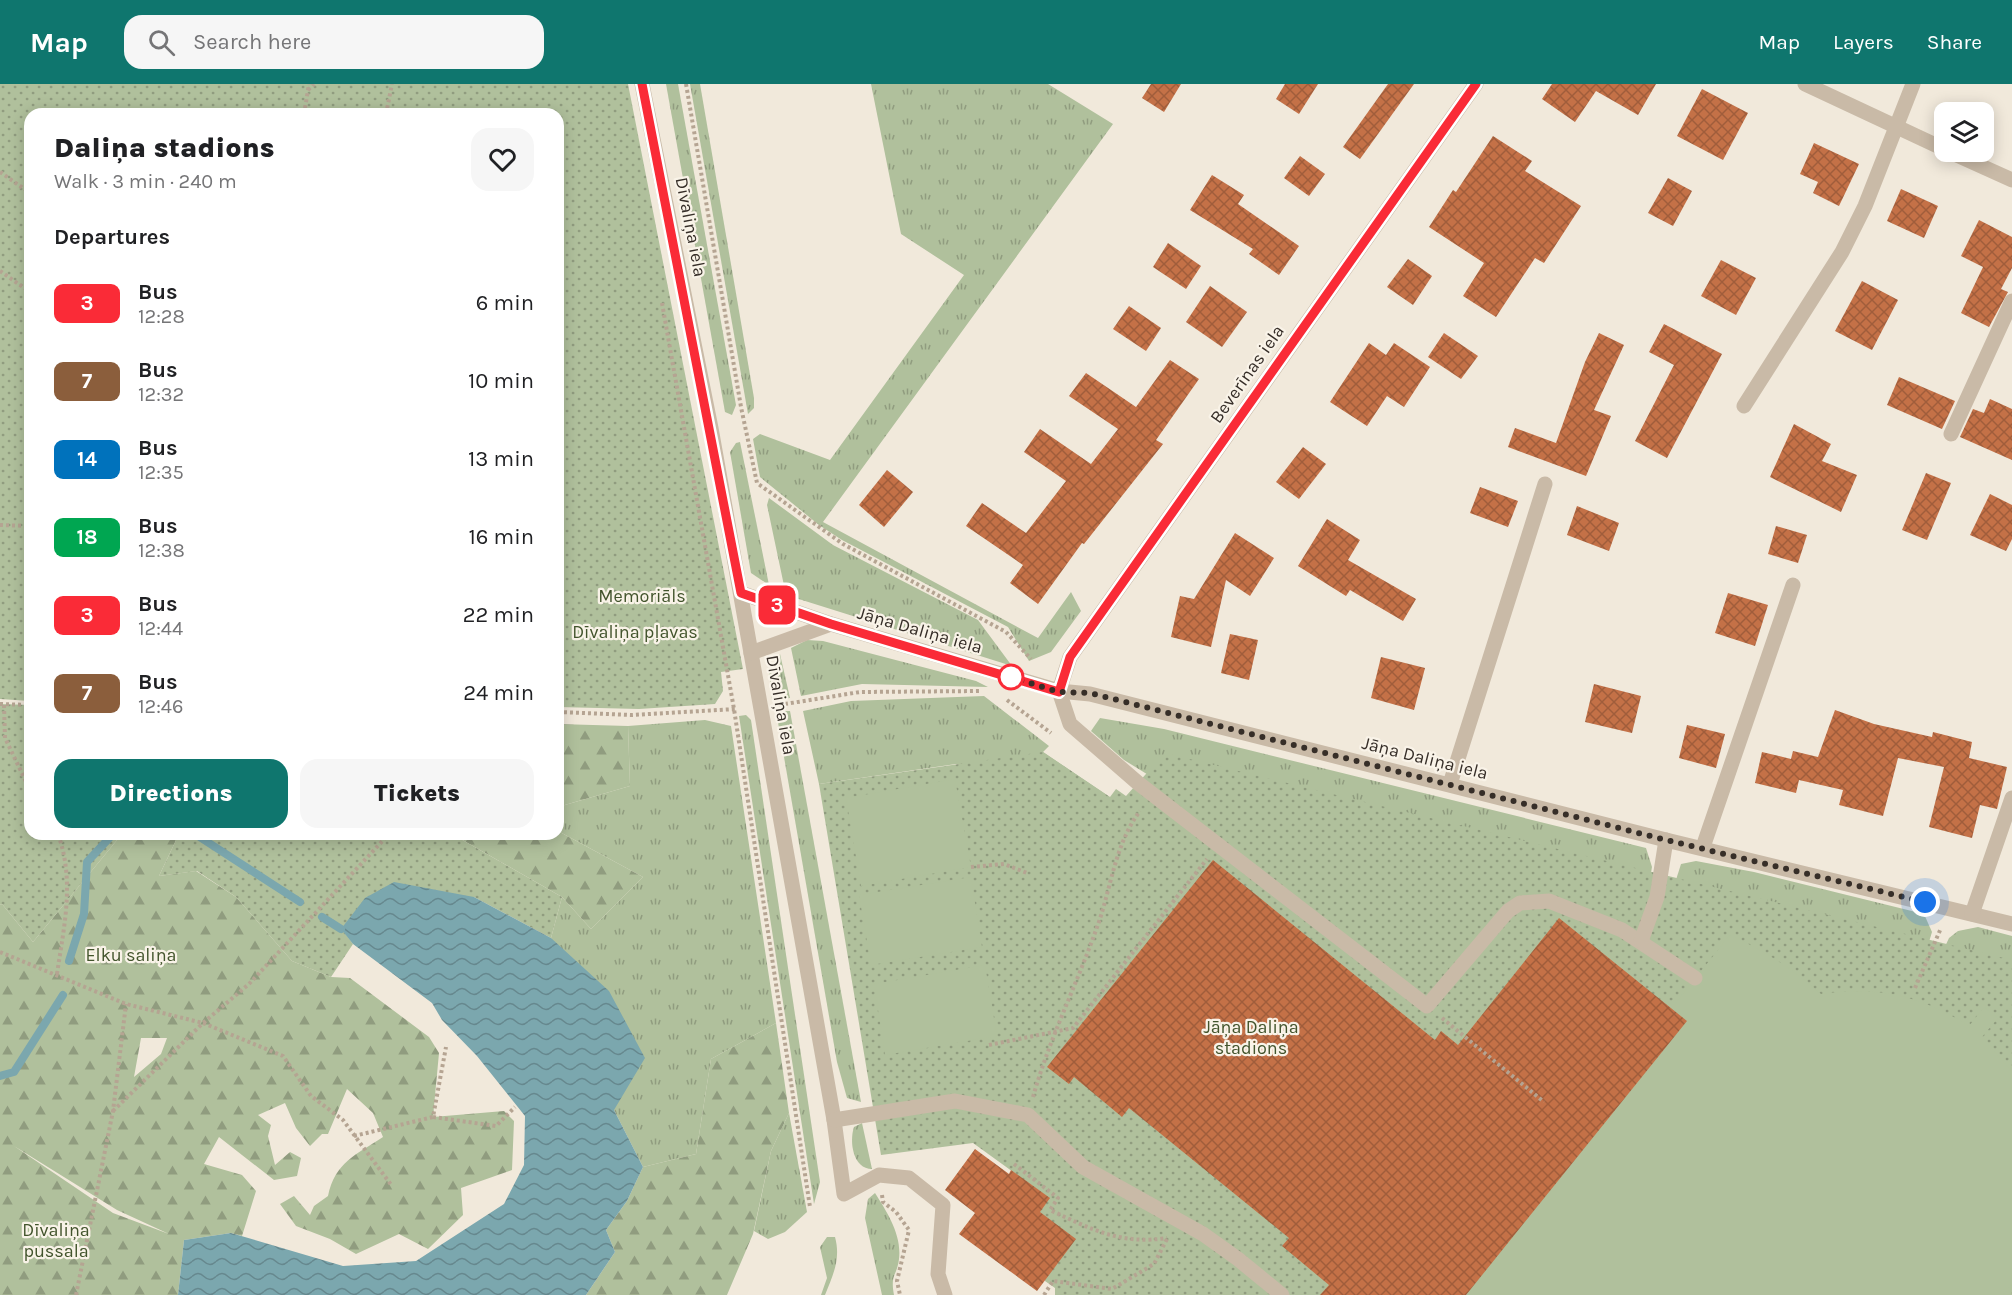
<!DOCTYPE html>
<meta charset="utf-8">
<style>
:root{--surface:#fff;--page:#f6f6f6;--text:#202124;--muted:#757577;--accent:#0f766e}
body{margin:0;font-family:Karla,sans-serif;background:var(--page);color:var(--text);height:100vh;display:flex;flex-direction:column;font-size:22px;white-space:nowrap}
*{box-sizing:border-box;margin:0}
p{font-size:20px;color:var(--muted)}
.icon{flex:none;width:33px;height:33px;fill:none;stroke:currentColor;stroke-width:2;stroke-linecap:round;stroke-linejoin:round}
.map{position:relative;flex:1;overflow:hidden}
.sheet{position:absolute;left:24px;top:24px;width:540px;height:732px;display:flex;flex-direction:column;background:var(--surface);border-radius:18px;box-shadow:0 3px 15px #0003}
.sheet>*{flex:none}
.badge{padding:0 12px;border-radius:9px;font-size:21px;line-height:39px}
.controls{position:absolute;left:1934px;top:18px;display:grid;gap:12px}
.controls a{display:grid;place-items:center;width:60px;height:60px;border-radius:12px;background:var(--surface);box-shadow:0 3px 15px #0003;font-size:30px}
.you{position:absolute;width:30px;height:30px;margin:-15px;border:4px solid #fff;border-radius:50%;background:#1a73e8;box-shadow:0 0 0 9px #1a73e833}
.map>.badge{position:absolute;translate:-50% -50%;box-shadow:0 0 0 3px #fff}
h2{padding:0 30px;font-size:22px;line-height:54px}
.round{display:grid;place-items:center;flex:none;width:63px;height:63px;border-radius:18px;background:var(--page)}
.overview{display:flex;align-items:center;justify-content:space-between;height:102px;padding:0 30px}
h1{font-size:28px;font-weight:800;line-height:45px}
.button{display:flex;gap:12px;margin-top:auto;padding:12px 30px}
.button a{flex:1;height:69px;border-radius:18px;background:var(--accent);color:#fff;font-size:24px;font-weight:800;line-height:69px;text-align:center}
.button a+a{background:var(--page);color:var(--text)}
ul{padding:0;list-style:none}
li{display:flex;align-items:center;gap:18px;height:78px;padding:0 30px}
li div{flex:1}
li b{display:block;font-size:22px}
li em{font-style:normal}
li .badge{min-width:66px;font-weight:700;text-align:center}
header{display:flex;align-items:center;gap:36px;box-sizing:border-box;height:84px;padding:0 30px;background:var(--accent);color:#fff}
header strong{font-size:28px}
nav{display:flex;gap:33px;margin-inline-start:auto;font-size:21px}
.search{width:420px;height:54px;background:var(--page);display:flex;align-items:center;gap:15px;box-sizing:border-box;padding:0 21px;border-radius:18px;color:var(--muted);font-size:22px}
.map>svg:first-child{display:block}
.grass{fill:url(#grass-tufts)}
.forest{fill:url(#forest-firs);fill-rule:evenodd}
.park{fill:url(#park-dots)}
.pitch{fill:#b0c09c}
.water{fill:url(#water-waves)}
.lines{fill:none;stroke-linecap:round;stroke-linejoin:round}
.stream{stroke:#7ba7ae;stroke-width:8}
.building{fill:url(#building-cross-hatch)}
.path{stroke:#b5a492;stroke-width:4;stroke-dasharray:3 3;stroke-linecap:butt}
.minor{stroke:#c9baa7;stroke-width:15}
.line-casing{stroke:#fff;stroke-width:14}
.line{stroke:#fa2b37;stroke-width:9}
.walk{stroke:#362e28;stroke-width:6;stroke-dasharray:0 10.8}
.stop-dot{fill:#fff;stroke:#fa2b37;stroke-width:3}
.labels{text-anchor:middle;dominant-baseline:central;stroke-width:4.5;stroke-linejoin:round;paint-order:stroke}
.street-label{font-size:18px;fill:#362e28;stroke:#f9f3e8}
.park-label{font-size:18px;fill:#42542c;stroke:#f9f3e8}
</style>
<header>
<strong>Map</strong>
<div class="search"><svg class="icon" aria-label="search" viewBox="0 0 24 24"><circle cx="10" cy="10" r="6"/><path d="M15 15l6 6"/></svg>Search here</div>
<nav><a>Map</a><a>Layers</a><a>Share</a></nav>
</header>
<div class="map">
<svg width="2012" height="1211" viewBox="0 0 2012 1211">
<defs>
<pattern id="grass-tufts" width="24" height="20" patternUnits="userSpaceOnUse" patternTransform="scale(1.5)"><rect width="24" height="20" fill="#b0c09c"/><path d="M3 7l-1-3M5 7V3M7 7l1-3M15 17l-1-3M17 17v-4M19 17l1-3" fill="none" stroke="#909c7f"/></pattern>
<pattern id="forest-firs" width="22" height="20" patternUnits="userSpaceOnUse" patternTransform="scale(1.5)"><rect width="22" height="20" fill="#b0c09c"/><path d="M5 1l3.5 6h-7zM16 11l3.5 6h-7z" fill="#909c7f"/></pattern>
<pattern id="park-dots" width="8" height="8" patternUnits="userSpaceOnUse" patternTransform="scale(1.5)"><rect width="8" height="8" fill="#b0c09c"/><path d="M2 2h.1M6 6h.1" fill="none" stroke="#909c7f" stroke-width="1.8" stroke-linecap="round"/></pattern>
<pattern id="water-waves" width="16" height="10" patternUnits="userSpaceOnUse" patternTransform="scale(1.5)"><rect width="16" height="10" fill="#7ba7ae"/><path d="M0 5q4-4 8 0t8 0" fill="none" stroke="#66888e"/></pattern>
<pattern id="building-cross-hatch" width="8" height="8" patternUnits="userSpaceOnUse" patternTransform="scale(1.5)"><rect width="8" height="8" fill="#c47147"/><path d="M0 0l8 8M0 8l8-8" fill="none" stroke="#a05d3b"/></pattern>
</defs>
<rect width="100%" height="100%" fill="#f1e9db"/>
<g class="grass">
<polygon points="666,0 678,0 736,321 732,331 725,328"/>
<polygon points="690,0 700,0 754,314 754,324 748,330"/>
<polygon points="871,0 1048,0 1113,40 823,438 1038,554 1071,508 1081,527 1051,568 1029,577 1008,543 842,456 819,441 760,393 753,355 760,350 830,376 964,191 901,150"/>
<polygon points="740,358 769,501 751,489 730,368 736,359"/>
<polygon points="769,414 833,461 978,536 1012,582 786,511 767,421"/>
<polygon points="807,556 823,557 976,597 988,603 862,600 801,612 791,564"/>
<polygon points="780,570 790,614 772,616 769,587"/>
<polygon points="984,612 1049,662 1043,668 1111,714 956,680 819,700 803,627 851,617"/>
<polygon points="776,627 790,627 861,1018 847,1014 837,978"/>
<polygon points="746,631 751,636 820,1098 814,1120 739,632"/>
<polygon points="1100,634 1164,645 1646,764 1652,783 1648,806 1150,692 1124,676 1091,647"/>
<polygon points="705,636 731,642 776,939 711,975 696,1070 643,1083 614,1026 551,854 562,813 591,845 643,793 558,747 558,723 630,702 628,642"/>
<polygon points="1696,777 1754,788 1924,830 1932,848 1925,871 1675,799 1681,780"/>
<polygon points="1978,843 2012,852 2012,920 1927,901 1949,854 1958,847"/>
<polygon points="789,1029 807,1128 785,1148 768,1155 754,1147 771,1067"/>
<path d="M862 1039 872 1085C853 1085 849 1058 854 1043Z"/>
<path d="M875 1109C887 1128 902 1151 899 1175 897 1192 890 1190 894 1211H882L865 1134 868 1115Z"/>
<path d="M827 1153H835C841 1175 833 1191 825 1211H821L827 1194 820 1163Z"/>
</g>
<g class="forest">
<polygon points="558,640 628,642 630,702 558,723"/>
<polygon points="558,747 643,793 591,845 562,813 452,750 558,750"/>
<path d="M122 750 178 752 159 792 196 787 236 813 292 877 331 893 350 894 429 953 439 969 433 1033 504 1027 514 1037 512 1086 461 1104 463 1131 428 1165 399 1150 356 1170 330 1155 296 1142 280 1120 294 1112 310 1131 314 1122 328 1112C335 1078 356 1071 383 1053L373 1029 347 1005 328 1050H322L310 1062 296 1044 285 1019 258 1031 271 1041 268 1052 275 1081 290 1068 301 1074 297 1092 274 1096 219 1053 204 1080 242 1091 256 1107 242 1152 231 1149 184 1156 178 1211H0V821L2 820 33 858ZM141 954H167L161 970 134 993ZM14 1062 117 1126 169 1150 113 1129Z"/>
<polygon points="776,939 789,1029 771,1067 753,1150 727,1211 586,1211 615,1168 606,1146 627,1117 643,1083 696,1070 711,975"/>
</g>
<g class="park">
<polygon points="0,0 628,0 743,585 721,588 723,607 715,620 639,625 558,623 558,30 30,30 30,617 0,615"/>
<polygon points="0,620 30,621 30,750 122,750 33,858 2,820 0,821"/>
<polygon points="1043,668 1110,713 1116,705 1126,712 1165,669 2012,876 2012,1211 1055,1211 1055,1204 1045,1197 1039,1128 1049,1114 973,1059 881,1071 819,700"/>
<polygon points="175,750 452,750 562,813 551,854 474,813 341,844 353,860 331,893 292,877 236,813 197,787 159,792 178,752"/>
</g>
<g class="pitch">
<polygon points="955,695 971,783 861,802 846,714"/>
<polygon points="971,793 982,863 871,881 859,811"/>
<path d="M1730 851C1765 867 1793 885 1821 910 1878 902 1920 911 1969 942L1984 923 1998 934 1982 953 2012 988V1200L2003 1211H1441Z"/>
<polygon points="985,881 997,952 885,971 874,900"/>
</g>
<polygon class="water" points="394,798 474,813 551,854 609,907 645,974 614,1026 643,1083 627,1117 606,1146 615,1168 586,1211 178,1211 184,1156 231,1149 343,1182 416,1177 504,1120 524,1081 525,1032 477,972 442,936 432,919 353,860 341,845 365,814"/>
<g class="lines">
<g class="stream">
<polyline points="195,750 300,818"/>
<polyline points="322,833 341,845"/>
<polyline points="69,877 84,830 87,778 113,750"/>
<polyline points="0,992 14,988 63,911"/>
</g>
</g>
<g class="building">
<polygon points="1151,0 1181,0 1164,28 1142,14"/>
<polygon points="1285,0 1318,0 1299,30 1276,15"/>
<polygon points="1388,0 1414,0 1360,75 1343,63"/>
<polygon points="1552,0 1656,0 1638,31 1596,7 1575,38 1542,15"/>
<polygon points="1702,5 1748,29 1723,76 1677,52"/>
<polygon points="1493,52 1532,77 1525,87 1581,122 1544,179 1535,174 1496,233 1463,212 1484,179 1429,143 1453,106 1456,108"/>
<polygon points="1814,59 1859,80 1839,122 1813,109 1818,98 1800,90"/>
<polygon points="1300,72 1325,90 1309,112 1284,94"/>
<polygon points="1212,91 1244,111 1238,120 1299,162 1279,191 1249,170 1253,165 1190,126"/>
<polygon points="1668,94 1692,107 1673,142 1648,129"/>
<polygon points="1901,105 1938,122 1924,154 1887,137"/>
<polygon points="1979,136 2012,153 2012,184 2001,205 2008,208 1989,243 1961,229 1983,183 1961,172"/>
<polygon points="1168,159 1201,182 1186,205 1153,183"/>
<polygon points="1408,175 1432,192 1413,221 1387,203"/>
<polygon points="1721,176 1756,194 1736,231 1701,212"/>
<polygon points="1862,197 1898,216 1872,266 1835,247"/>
<polygon points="1210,202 1247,228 1222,263 1186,238"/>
<polygon points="1129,222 1161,244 1146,267 1113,245"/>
<polygon points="1664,240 1722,270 1667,374 1635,357 1674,281 1649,268"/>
<polygon points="1444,249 1478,272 1461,295 1428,273"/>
<polygon points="1599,249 1624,261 1594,326 1611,332 1586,392 1508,363 1515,344 1556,359 1585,278"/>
<polygon points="1369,259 1386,271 1394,259 1430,283 1404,323 1387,312 1367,342 1330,318"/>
<polygon points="1170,276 1199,295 1156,356 1163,360 1084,460 1082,459 1038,520 1010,499 1023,481 966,442 982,419 1026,449 1066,397 1024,368 1040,345 1091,380 1118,345 1069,312 1086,289 1136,323"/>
<polygon points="1899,293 1955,317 1942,345 1887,321"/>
<polygon points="1990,315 2012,325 2012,376 1960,353 1973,325 1984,329"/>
<polygon points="1794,340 1831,360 1822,377 1857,391 1841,428 1770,393"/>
<polygon points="1303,363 1326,380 1299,415 1276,398"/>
<polygon points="887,386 913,408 884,443 859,421"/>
<polygon points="1926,389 1951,399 1927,456 1902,446"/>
<polygon points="1480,403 1518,417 1508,443 1470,429"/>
<polygon points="1990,410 2012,421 2012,455 2006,467 1970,451"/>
<polygon points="1577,422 1619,439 1609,467 1567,451"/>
<polygon points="1327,435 1360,456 1348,476 1416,515 1403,537 1350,506 1346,512 1298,482"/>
<polygon points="1776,442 1807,451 1798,479 1768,470"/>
<polygon points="1235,449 1274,474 1250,512 1226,496 1211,563 1171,553 1180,512 1194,515"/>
<polygon points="1728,509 1768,521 1755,562 1715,549"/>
<polygon points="1230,550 1258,556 1249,596 1221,589"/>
<polygon points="1381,573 1425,584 1414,626 1371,614"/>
<polygon points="1594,600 1641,612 1632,649 1585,638"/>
<polygon points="1835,626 1874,640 1932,653 1933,648 1972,658 1969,674 2007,683 1997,725 1980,721 1972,754 1929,743 1944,683 1898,674 1883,732 1839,721 1843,706 1799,696 1796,709 1755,699 1762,668 1791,675 1793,667 1818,673"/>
<polygon points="1687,641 1725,650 1716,684 1679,674"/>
<polygon points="1213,776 1435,956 1441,947 1458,961 1559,834 1687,937 1466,1211 1320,1211 1329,1201 1282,1162 1289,1154 1129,1024 1122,1033 1074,993 1069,1000 1047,983"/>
<polygon points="975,1065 1009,1090 1011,1086 1050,1114 1040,1128 1076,1155 1037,1207 959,1150 975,1129 945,1106"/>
</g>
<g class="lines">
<g class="path">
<polyline points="686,0 741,323 757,399 843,460 1006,548 1031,575"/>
<polyline points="308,6 314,0"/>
<polyline points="304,30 309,0"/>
<polyline points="386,30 392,0"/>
<polyline points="0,88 30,109"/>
<polyline points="0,187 30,208"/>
<polyline points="662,219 734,625 810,1123"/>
<polyline points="0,441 30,442"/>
<polyline points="1007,616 1051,649"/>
<polyline points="0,620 30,621"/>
<polyline points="4,621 5,654 30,706"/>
<polyline points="779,621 860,608 980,607"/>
<polyline points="558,628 632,631 736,625"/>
<polyline points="971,783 1004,780 1027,789"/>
<polyline points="0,868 126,920 203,939 249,900 389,750"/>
<path d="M57 890C64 842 75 797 58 750"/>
<polyline points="1915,904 1941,844"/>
<polyline points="1442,934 1544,1018"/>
<polyline points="989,961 1073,944 1207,775"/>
<path d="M1033 1013C1049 956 1076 902 1096 846 1111 807 1114 761 1140 727"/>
<polyline points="113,1027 203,939 283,972 311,1012 343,1036 392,1102"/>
<polyline points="433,1033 496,1042 515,1023"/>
<polyline points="354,1052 433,1033 446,963"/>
<path d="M1014 1080 1058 1114 1050 1126C1091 1145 1120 1161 1167 1154"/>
<polyline points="882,1111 883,1118 896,1128 909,1146 897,1197 900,1211"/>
<polyline points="76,1211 113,1027 126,920"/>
<polyline points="1044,1211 1053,1197 1112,1205 1154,1180 1168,1153"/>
</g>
<g class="minor">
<polyline points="642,0 711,344 834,1036 844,1110 879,1091 909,1094 943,1121 938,1190 945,1211"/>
<polyline points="1805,0 1944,65"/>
<polyline points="1950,68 2012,96"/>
<polyline points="1744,322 1842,168 1865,122 1913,0"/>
<polyline points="1951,350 2012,217"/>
<polyline points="741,509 831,540 1059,607 1090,610 1666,756 2012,840"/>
<polyline points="751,569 831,540"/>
<polyline points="1059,607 1070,640 1138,699 1427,922 1508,827 1520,819 1549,817 1622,846 1695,894"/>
<polyline points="1059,607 1070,573 1476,0"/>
<polyline points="1450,700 1545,400"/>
<polyline points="1703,763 1793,501"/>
<polyline points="1972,830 2012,714"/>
<polyline points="1641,857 1657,813 1666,756"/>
<polyline points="834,1036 955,1017 1028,1031 1083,1083 1203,1150 1238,1175 1282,1211"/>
</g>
</g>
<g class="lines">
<defs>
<polyline id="line" points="642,0 741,509 831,540 1059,608 1070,573 1476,0"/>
</defs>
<use href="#line" class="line-casing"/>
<use href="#line" class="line"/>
<polyline class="walk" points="1011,593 1059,608 1090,609 1666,756 1925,818"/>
</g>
<circle class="stop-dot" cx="1011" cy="593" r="12"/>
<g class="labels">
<g class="street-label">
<text transform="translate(691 143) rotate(79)">Dīvaliņa iela</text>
<text transform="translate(1247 290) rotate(-55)">Beverīnas iela</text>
<text transform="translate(920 546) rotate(16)">Jāņa Daliņa iela</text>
<text transform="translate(781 621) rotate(80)">Dīvaliņa iela</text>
<text transform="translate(1425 674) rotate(14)">Jāņa Daliņa iela</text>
</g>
<g class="park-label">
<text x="642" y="512">Memoriāls</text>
<text x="635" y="548">Dīvaliņa pļavas</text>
<text x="131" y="871">Elku saliņa</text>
<text x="1251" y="943">Jāņa Daliņa<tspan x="1251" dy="21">stadions</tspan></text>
<text x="56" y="1146">Dīvaliņa<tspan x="56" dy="21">pussala</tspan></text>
</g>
</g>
</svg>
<div class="controls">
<a><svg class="icon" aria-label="layers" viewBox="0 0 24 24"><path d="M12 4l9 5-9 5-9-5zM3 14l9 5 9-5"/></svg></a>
</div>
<div class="you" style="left:1925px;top:818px"></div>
<b class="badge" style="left:777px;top:521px;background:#fa2b37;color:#fff">3</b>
<section class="sheet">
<div class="overview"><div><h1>Daliņa stadions</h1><p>Walk · 3 min · 240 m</p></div><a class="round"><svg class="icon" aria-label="heart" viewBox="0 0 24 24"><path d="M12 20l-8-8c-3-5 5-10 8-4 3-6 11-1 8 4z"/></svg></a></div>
<h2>Departures</h2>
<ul>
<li><span class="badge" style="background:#fa2b37;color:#fff">3</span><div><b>Bus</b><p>12:28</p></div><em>6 min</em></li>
<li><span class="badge" style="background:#8b5e3c;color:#fff">7</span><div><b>Bus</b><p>12:32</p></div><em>10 min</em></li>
<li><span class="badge" style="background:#0072bc;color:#fff">14</span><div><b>Bus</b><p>12:35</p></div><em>13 min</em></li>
<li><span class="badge" style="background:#00a651;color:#fff">18</span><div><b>Bus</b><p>12:38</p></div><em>16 min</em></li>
<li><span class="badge" style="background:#fa2b37;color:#fff">3</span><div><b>Bus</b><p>12:44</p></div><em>22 min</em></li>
<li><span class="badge" style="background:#8b5e3c;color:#fff">7</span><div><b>Bus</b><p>12:46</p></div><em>24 min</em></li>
</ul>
<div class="button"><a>Directions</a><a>Tickets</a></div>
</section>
</div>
